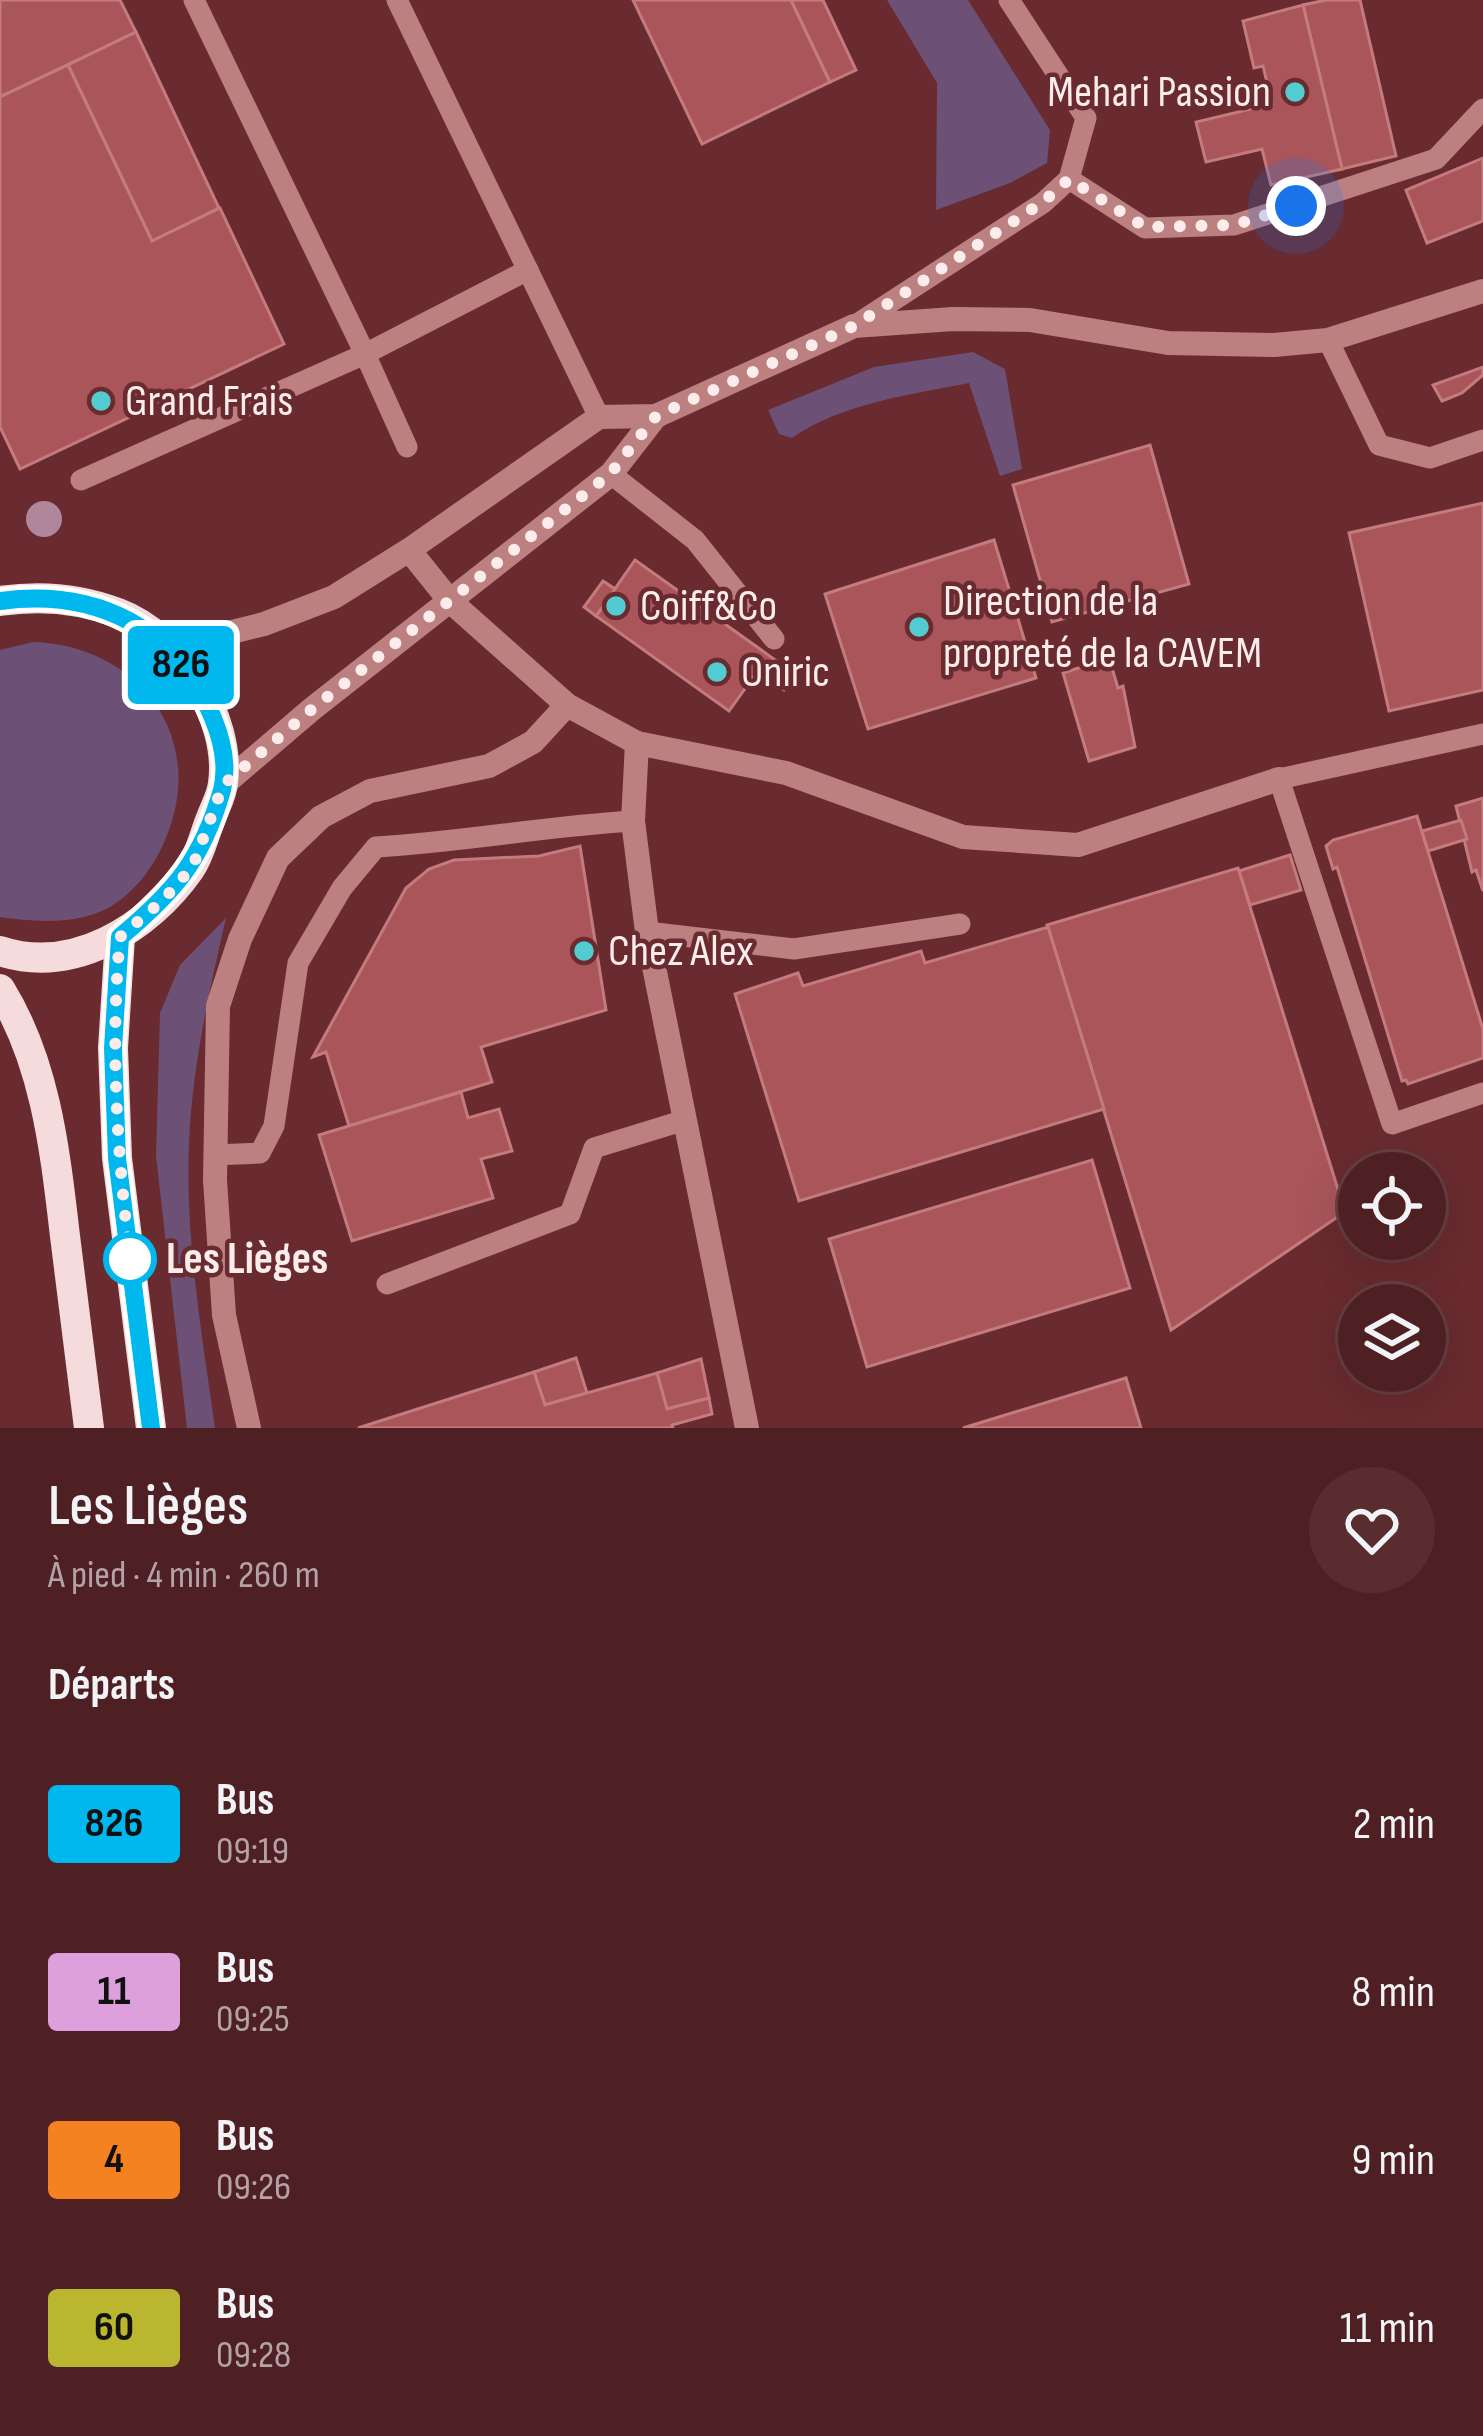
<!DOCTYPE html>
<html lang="fr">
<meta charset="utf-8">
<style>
:root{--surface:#4f2023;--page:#592d30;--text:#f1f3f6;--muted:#b3a3a6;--line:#663e41}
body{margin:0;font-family:"Sofia Sans Condensed",sans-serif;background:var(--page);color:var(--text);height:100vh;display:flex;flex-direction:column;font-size:45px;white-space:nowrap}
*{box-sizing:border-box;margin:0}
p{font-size:39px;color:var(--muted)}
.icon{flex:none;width:66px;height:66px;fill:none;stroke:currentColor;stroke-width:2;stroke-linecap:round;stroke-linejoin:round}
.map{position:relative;height:1428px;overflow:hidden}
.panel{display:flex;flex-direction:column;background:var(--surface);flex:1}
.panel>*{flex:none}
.badge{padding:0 24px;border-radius:9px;font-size:42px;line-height:78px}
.tools{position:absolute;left:1338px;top:1152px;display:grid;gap:24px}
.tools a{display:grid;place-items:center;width:108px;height:108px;border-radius:50%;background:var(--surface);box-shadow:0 12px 48px #0002,0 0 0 3px var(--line);font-size:60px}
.you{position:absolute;width:60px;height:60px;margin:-30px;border:9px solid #fff;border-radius:50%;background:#1a73e8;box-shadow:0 0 0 18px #1a73e833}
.map>.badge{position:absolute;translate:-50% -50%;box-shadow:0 0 0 6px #fff}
h2{padding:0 48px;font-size:45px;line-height:108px}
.round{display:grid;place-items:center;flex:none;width:126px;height:126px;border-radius:63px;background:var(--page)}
.summary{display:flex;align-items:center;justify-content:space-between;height:204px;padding:0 48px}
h1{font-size:57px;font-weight:600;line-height:90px}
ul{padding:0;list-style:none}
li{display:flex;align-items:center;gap:36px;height:168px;padding:0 48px}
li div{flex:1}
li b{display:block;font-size:45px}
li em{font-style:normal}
li .badge{min-width:132px;font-weight:700;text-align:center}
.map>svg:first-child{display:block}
.green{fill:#6c5075}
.building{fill:#a9555a;stroke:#c37b7d;stroke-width:3}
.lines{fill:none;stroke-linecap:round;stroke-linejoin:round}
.lane{stroke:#bd8081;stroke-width:21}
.street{stroke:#bd8081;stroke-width:24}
.primary{stroke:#f5dbdb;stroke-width:30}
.tree{fill:#b0869b}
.line-casing{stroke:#fff;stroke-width:27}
.line{stroke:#00b7ee;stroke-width:18}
.walk{stroke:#fceceb;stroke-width:12;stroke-dasharray:0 21.6}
.poi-dot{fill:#52ccd0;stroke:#692b2f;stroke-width:4.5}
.stop-dot{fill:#fff;stroke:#00b7ee;stroke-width:6}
.labels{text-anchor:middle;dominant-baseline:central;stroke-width:9;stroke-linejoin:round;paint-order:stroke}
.poi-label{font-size:45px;fill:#fceceb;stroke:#692b2f;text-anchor:start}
.stop-label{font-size:45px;font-weight:bold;fill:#fceceb;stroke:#692b2f;text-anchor:start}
</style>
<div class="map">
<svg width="1483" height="1428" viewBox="0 0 1483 1428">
<rect width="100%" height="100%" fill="#692b2f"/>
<g class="green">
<polygon points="887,0 968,0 1050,130 1047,163 1010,183 936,210 937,83"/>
<path d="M973 352 1005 369 1022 469 1000 476 969 383C910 395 842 403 792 438L779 434 768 410 874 367Z"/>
<path d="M33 642C134 645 205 731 169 830 158 861 138 891 108 908 78 925 33 922 0 917V650Z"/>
<path d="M226 918C209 992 192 1068 189 1144 185 1240 202 1334 215 1428H187L156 1156 160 1013 180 965Z"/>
</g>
<g class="building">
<polygon points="0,0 120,0 136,32 0,97"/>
<polygon points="633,0 791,0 830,82 702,144"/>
<polygon points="791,0 823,0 856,70 830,82"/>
<polygon points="1326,0 1360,0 1396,156 1342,169 1303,5"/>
<polygon points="1303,5 1342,169 1271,185 1262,149 1206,162 1196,122 1272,104 1263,66 1254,68 1243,21"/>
<polygon points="136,32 219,208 152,241 68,65"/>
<polygon points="68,65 152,241 220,208 284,344 20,469 0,427 0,97"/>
<polygon points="1483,158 1483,221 1427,243 1406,190"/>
<polygon points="1483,367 1483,375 1462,393 1442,401 1433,385"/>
<polygon points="1150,445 1189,584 1052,622 1013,485"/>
<polygon points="1483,503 1483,690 1389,711 1349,533"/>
<polygon points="994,540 1036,678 868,729 825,594"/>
<polygon points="635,560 795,674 784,690 757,672 729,711 596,616"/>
<polygon points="603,581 615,589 596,616 584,607"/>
<polygon points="1109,658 1118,688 1123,686 1135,747 1089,761 1063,673"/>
<polygon points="1483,798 1483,891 1476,870 1472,872 1456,806"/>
<polygon points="1417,816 1483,1029 1483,1058 1408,1084 1406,1080 1402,1081 1337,867 1333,869 1326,846 1333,840"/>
<polygon points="1461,820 1467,839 1428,851 1422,831"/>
<polygon points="580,846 606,1010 481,1047 492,1082 349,1126 326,1052 313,1057 406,888 429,869 454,860 539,856"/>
<polygon points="1290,855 1301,890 1250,905 1239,871"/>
<polygon points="1238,868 1345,1212 1171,1330 1047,925"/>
<polygon points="1048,927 1104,1109 799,1201 735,994 798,973 803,986 921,951 925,963"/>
<polygon points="461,1092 468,1118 499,1109 512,1151 481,1159 493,1198 352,1241 319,1135"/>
<polygon points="1092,1160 1130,1288 867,1367 829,1239"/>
<polygon points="576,1358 587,1393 545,1405 534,1372"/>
<polygon points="701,1359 709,1398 667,1409 657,1373"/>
<polygon points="534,1372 545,1405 657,1373 667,1409 709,1398 712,1414 672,1425 673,1428 358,1428"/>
<polygon points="1126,1378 1141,1428 963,1428"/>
</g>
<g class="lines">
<g class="lane">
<polyline points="397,0 599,417"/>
<polyline points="1069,179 1145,228 1234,225 1436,159 1483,109"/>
<polyline points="854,326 1043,203 1069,179 1086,118 1009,0"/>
<polyline points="1328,340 1379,445 1430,458 1483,440"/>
<polyline points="407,447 365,354 528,270"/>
<polyline points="611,474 695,540 774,639"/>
<polyline points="81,480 365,354 194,0"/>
<polyline points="1483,734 1279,779 1392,1124 1483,1093"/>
<polyline points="647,932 794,949 960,924"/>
<path d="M215 1155 260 1153 274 1126 298 963 342 888 376 847C462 842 547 826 633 821"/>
<polyline points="387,1284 570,1214 594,1148 685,1120"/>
</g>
<g class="street">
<polyline points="409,550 450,601 567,705 637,743 633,821 647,932 747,1428"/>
<polyline points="173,654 212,637 264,624 334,597 409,550 599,417 656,416 854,326 953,319 1030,320 1168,343 1274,345 1328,340 1483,291"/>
<polyline points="637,743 786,773 963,837 1078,845 1279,779"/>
<polyline points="223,785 312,709 611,474 656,416"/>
<polyline points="249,1428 224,1315 215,1180 218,1006 240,939 278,858 321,817 370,791 489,766 533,742 567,705"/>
</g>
<g class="primary">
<path d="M0 601C40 595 79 598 118 613 179 636 232 718 223 783 222 795 215 807 211 818 204 835 200 855 190 869 148 929 73 975 0 951"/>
<polyline points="120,937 113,1048 117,1158 151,1428"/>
<path d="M0 989C46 1063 55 1151 65 1236 73 1300 81 1364 89 1428"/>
</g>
</g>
<circle class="tree" cx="44" cy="519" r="18"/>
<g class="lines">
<defs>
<path id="line" d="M0 601C94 588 177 627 213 718 222 740 228 766 222 790 202 860 175 891 120 937L113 1048 117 1158 151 1428"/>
</defs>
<use href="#line" class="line-casing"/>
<use href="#line" class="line"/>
<path class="walk" d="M130 1259C117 1150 110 1047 120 937L165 898 193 866 223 785 312 709 610 474 656 416 854 326 1043 202 1069 179 1145 227 1234 225 1296 206"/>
</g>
<g class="poi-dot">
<circle cx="1295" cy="92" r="12"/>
<circle cx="101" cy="401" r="12"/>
<circle cx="616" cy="606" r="12"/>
<circle cx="919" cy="627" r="12"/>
<circle cx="717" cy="672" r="12"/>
<circle cx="584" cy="951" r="12"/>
</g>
<circle class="stop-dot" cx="130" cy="1259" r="24"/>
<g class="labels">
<g class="poi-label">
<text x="1271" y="92" text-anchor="end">Mehari Passion</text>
<text x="125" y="401">Grand Frais</text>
<text x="943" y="601">Direction de la<tspan x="943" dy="52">propreté de la CAVEM</tspan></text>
<text x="640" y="606">Coiff&amp;Co</text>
<text x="741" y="672">Oniric</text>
<text x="608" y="951">Chez Alex</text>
</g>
<g class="stop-label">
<text x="166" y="1259">Les Lièges</text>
</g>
</g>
</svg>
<div class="tools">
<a><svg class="icon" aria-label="locate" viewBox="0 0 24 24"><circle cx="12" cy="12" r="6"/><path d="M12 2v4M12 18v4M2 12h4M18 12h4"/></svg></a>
<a><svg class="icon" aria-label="layers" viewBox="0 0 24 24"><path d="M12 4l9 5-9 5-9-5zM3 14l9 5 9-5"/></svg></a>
</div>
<div class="you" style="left:1296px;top:206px"></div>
<b class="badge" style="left:181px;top:665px;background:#00b7ee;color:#111">826</b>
</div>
<section class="panel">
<div class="summary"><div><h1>Les Lièges</h1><p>À pied · 4 min · 260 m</p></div><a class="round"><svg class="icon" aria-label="heart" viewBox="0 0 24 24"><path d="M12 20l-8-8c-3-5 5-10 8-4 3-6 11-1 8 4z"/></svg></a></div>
<h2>Départs</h2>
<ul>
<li><span class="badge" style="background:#00b7ee;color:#111">826</span><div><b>Bus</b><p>09:19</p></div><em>2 min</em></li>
<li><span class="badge" style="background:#dda0dd;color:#111">11</span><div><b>Bus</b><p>09:25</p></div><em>8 min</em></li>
<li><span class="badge" style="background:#f58220;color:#111">4</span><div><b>Bus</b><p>09:26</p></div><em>9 min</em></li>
<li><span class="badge" style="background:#bab62f;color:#111">60</span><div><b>Bus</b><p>09:28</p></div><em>11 min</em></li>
</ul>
</section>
